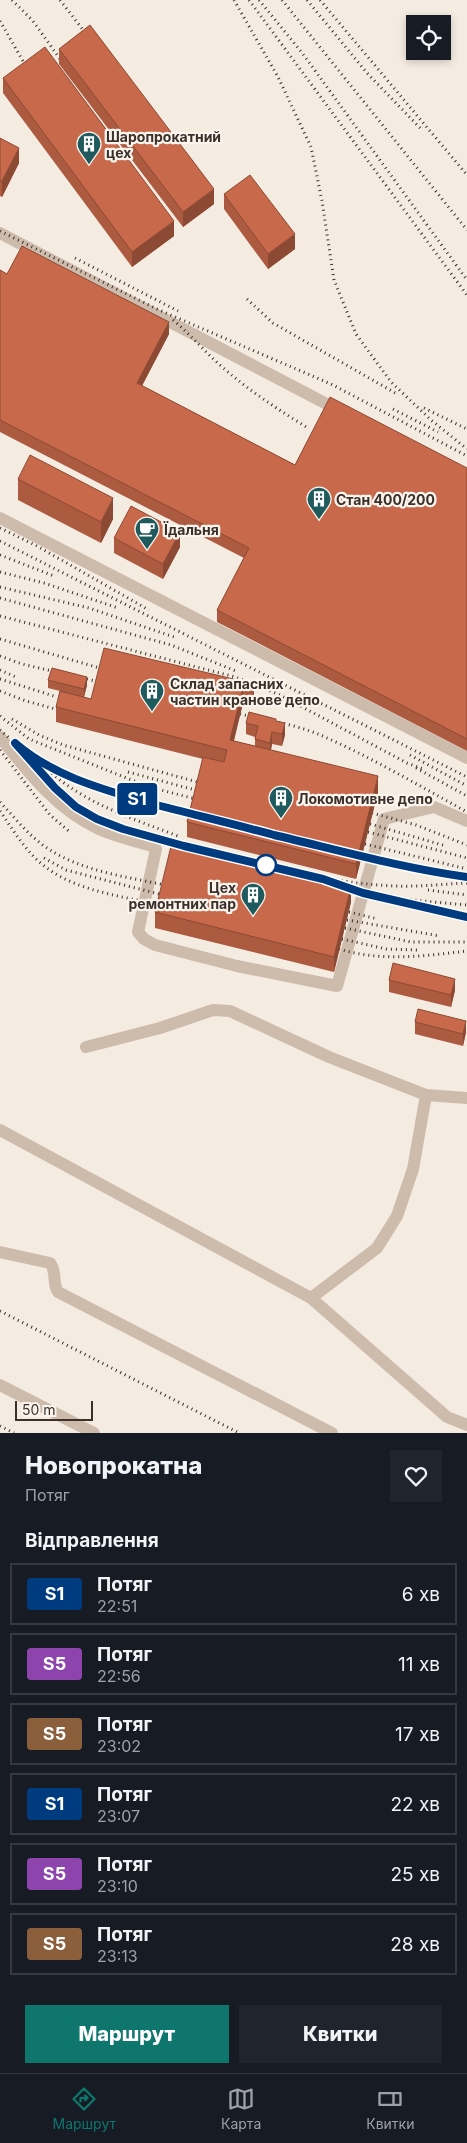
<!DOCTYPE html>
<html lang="uk">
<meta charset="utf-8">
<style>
:root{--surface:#171b24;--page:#20242c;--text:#f1f3f6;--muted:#9ea1a6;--line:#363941;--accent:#0f766e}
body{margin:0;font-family:Inter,sans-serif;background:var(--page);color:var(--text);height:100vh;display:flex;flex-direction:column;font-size:19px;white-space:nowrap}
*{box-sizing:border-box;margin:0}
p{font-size:16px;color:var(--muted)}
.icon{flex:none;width:28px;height:28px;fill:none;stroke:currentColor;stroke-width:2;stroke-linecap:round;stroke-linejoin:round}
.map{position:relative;height:1433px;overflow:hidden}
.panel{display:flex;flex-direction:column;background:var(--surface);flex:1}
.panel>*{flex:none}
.badge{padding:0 10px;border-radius:4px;font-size:18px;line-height:32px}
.fabs{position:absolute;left:406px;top:15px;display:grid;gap:10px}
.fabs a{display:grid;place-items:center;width:45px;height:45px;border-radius:0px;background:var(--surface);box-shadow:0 2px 8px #0003;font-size:25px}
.scale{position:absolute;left:15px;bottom:12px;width:78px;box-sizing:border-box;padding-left:5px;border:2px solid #3b302b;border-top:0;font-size:14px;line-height:18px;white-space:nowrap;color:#3b302b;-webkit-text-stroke:4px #fbf5ee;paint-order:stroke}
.map>.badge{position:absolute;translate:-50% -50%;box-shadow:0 0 0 2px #fff}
h2{padding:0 25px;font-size:19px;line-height:45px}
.round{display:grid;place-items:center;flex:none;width:52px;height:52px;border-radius:0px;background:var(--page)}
.overview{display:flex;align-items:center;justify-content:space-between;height:85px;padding:0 25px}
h1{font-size:24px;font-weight:800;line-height:38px}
.primary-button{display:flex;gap:10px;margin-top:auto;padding:10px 25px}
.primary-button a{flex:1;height:58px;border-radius:0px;background:var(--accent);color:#fff;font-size:20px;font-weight:800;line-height:58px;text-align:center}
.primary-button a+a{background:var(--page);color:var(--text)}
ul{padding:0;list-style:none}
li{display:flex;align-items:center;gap:15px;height:62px;margin:0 10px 8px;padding:0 15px;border:2px solid var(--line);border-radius:0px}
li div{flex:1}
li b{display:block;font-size:19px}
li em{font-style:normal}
li .badge{min-width:55px;font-weight:700;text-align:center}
.menu{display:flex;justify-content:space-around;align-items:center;height:70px;border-top:1px solid var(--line);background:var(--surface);font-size:14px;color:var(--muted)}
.menu a{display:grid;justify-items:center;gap:2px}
.menu .current{color:var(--accent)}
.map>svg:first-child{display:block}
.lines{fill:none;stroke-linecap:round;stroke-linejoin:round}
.minor{stroke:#cdbbac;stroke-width:12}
.rail{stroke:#3b302b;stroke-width:3;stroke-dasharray:1 4;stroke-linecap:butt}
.wall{fill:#ac5a40}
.shaded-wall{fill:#8c4a34}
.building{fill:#c8694b;stroke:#8c4a34}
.line-casing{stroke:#fff;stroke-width:11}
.line{stroke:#003b80;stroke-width:8}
.stop-dot{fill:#fff;stroke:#003b80;stroke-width:2.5}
.labels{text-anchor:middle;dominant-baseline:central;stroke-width:4.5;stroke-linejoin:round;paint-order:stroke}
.poi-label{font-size:14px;font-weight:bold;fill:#3b302b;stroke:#fbf5ee;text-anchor:start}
</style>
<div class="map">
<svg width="467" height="1433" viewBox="0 0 467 1433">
<rect width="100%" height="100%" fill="#f4ebe1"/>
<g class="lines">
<g class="minor">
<polyline points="0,233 342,412"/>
<polyline points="0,518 467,758"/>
<path d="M0 737C28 772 57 810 99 829 117 837 136 841 155 847L156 849 138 932 144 939 155 945 237 966 337 986 384 819 434 807 467 821"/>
<polyline points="86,1047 160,1028 213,1010 230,1011 329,1057 426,1095 467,1098"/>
<polyline points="0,1130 311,1298 447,1417 467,1425"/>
<path d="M0 1252 50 1263C57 1271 52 1283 58 1292L332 1433"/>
<polyline points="311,1298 377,1248 397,1216 413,1169 426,1095"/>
<polyline points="0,1385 94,1433"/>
</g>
<g class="rail">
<polyline points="12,0 33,21 60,59"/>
<polyline points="60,0 90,39"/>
<polyline points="234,0 278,77 311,147 322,201 334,280 356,334 391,382 431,420 467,449"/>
<polyline points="249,0 467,295"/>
<polyline points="259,0 303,54 467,280"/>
<polyline points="282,0 467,230"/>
<polyline points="307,0 367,73 421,129"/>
<polyline points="320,0 467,175"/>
<polyline points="0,21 27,68"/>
<polyline points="0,231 159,310 331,384 467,456"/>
<polyline points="75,258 178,311"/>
<polyline points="247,299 273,323 397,394"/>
<path d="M173 320C190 334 204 351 220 365 248 390 277 409 308 428"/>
<polyline points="424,408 467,429"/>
<polyline points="393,409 438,432"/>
<polyline points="0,528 37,546 149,610"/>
<polyline points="0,541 467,777"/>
<polyline points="0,555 54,576"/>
<polyline points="0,572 44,583 118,608"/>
<polyline points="0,587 89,608 177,638"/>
<polyline points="0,598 171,645 236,671"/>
<polyline points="0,616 235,677 278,694 407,763 423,769"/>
<polyline points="0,639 103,669"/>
<polyline points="0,656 22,664 99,682"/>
<polyline points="0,670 18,678"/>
<polyline points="0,679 57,697"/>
<polyline points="0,691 26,701 59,710"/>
<path d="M240 714C266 720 293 724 318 734 369 756 418 785 467 812"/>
<polyline points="0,716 29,739 149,787 196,799"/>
<polyline points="12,719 39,735 63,745 201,783"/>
<path d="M0 730C16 744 34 758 53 769 96 792 146 802 192 815"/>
<path d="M15 743C34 765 53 791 77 807 108 829 149 836 185 846"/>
<polyline points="0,750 50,815 71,833"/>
<polyline points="410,755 467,786"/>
<polyline points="416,768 467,796"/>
<path d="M48 770C86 804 131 818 178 836"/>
<polyline points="128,772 199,791"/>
<path d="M0 802C15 818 29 836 47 848 81 871 127 877 165 885"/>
<path d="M0 811C9 824 17 837 27 849 60 890 113 894 160 905"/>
<polyline points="372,813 416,825 467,845"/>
<polyline points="370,824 446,846"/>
<polyline points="368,832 467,858"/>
<polyline points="365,844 467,869"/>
<polyline points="362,856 432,872 467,877"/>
<polyline points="44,858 66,870 163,895"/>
<path d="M268 866C310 876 351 884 394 886 418 887 443 884 467 883"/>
<path d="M342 885C382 899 425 901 467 905"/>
<polyline points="428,890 467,895"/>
<polyline points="426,907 467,917"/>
<polyline points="349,912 378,919"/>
<polyline points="347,920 440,936"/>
<polyline points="345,928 411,942 467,942"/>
<polyline points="342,939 386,949 418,950"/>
<path d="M339 949C381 962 424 956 467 951"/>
<polyline points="0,1311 239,1433"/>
<polyline points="0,1426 14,1433"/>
</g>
</g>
<g class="wall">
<polygon points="59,49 214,204 183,227 59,64"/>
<polygon points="3,78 174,236 132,267 3,93"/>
<polygon points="0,138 19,163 2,197 0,196"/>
<polygon points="224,194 295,249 268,269 224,209"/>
<polygon points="0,270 7,274 169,334 142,386 295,465 467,468 467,751 217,622 217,610 244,558 0,432"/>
<polygon points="18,479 113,519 101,543 18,500"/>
<polygon points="114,538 180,547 163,579 114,553"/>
<polygon points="48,680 87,685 84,697 91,699 254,684 254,699 253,705 243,703 234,741 255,746 255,737 246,734 246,723 276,721 285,735 282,746 272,744 271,750 378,792 356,879 187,837 187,822 203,759 56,722 56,707 60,691 48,688"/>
<polygon points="351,902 334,972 155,928 155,912"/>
<polygon points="389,980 455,990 451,1007 389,992"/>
<polygon points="415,1022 466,1032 463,1046 415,1034"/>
</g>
<g class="shaded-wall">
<polygon points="19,148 19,163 2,197 2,181"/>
<polygon points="214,189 214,204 183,227 183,212"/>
<polygon points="174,221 174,236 132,267 132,252"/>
<polygon points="295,234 295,249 268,269 268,254"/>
<polygon points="169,322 169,334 137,395 137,383"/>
<polygon points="113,498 113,519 101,543 101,522"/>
<polygon points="180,532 180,547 163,579 163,564"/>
<polygon points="87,677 87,685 84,697 84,689"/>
<polygon points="254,684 254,699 253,705 253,690"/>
<polygon points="243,688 243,703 230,755 230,740"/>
<polygon points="285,723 285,735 282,746 282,734"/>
<polygon points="272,732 272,744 270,754 270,743"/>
<polygon points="378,776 378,792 356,879 356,864"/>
<polygon points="351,886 351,902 334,972 334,957"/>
<polygon points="455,979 455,990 451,1007 451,995"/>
<polygon points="466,1021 466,1032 463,1046 463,1034"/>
</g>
<g class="building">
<polygon points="90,25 214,189 183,212 59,49"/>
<polygon points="45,47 174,221 132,252 3,78"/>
<polygon points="0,138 19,148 2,181 0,181"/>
<polygon points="250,175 295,234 268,254 224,194"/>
<polygon points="22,246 169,322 137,383 295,465 330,397 467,468 467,739 217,610 249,548 0,420 0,270 7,274"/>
<polygon points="30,455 113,498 101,522 18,479"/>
<polygon points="131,506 180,532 163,564 114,538"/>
<polygon points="104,648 254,684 253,690 243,688 230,740 378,776 356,864 187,822 203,757 224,762 227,750 56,707 60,691 91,699"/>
<polygon points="52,668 87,677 84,689 48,680"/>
<polygon points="249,712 276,719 276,721 285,723 282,734 272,732 270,743 255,739 258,726 246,723"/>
<polygon points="172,842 351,886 334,957 155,912"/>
<polygon points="393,963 455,979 451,995 389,980"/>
<polygon points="418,1009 466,1021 463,1034 415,1022"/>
</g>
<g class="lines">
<defs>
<path id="line" d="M467 877C402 868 338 850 274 835 233 824 191 814 149 803 102 789 53 776 15 743L55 788 76 807 97 819 123 829 184 846 323 879 363 893 467 917"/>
</defs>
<use href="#line" class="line-casing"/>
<use href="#line" class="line"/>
</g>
<defs>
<symbol id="building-pin" viewBox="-11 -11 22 30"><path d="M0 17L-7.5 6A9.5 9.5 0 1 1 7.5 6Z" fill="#1f5a5e" stroke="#fbf5ee"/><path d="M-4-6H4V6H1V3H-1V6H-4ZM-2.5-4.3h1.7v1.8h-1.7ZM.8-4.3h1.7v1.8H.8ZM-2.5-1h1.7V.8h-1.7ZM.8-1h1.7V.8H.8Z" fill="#fff"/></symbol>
<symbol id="cafe-pin" viewBox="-11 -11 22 30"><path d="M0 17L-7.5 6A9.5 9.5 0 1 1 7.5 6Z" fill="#1f5a5e" stroke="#fbf5ee"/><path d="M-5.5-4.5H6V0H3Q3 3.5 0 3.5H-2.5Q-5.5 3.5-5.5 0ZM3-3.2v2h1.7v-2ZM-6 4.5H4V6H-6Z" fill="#fff"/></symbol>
</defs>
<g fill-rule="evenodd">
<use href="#building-pin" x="75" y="130" width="28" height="38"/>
<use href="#building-pin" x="305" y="485" width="28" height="38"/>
<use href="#cafe-pin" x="133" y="515" width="28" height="38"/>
<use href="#building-pin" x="138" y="677" width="28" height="38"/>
<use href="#building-pin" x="267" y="784" width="28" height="38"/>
<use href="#building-pin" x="239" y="881" width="28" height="38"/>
</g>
<circle class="stop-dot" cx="266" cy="865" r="10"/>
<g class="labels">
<g class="poi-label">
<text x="106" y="136">Шаропрокатний<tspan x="106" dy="16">цех</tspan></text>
<text x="336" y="499">Стан 400/200</text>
<text x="164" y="529">Їдальня</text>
<text x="170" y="683">Склад запасних<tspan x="170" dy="16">частин кранове депо</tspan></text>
<text x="298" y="798">Локомотивне депо</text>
<text x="236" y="887" text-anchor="end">Цех<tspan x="236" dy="16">ремонтних пар</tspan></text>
</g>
</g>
</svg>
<div class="fabs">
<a><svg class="icon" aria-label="locate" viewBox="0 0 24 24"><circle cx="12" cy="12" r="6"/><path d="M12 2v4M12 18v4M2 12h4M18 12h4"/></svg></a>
</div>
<div class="scale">50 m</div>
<b class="badge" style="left:137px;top:799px;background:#003b80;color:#fff">S1</b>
</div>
<section class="panel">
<div class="overview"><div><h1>Новопрокатна</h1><p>Потяг</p></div><a class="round"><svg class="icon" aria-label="heart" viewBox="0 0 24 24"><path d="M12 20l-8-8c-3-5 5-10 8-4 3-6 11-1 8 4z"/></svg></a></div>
<h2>Відправлення</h2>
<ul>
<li><span class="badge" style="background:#003b80;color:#fff">S1</span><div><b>Потяг</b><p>22:51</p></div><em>6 хв</em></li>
<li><span class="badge" style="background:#8e44ad;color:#fff">S5</span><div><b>Потяг</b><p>22:56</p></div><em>11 хв</em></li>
<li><span class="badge" style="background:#8b5e3c;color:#fff">S5</span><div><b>Потяг</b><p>23:02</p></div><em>17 хв</em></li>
<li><span class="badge" style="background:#003b80;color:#fff">S1</span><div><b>Потяг</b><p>23:07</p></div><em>22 хв</em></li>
<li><span class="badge" style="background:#8e44ad;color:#fff">S5</span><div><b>Потяг</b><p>23:10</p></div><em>25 хв</em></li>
<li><span class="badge" style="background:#8b5e3c;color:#fff">S5</span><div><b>Потяг</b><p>23:13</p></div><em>28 хв</em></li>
</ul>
<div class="primary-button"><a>Маршрут</a><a>Квитки</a></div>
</section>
<nav class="menu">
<a class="current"><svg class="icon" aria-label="directions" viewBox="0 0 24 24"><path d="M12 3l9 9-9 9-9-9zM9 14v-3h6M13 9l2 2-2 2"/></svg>Маршрут</a>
<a><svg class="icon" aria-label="map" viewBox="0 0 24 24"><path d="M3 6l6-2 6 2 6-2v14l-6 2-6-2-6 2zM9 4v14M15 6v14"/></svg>Карта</a>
<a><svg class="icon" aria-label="tickets" viewBox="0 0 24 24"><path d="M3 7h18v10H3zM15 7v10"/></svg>Квитки</a>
</nav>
